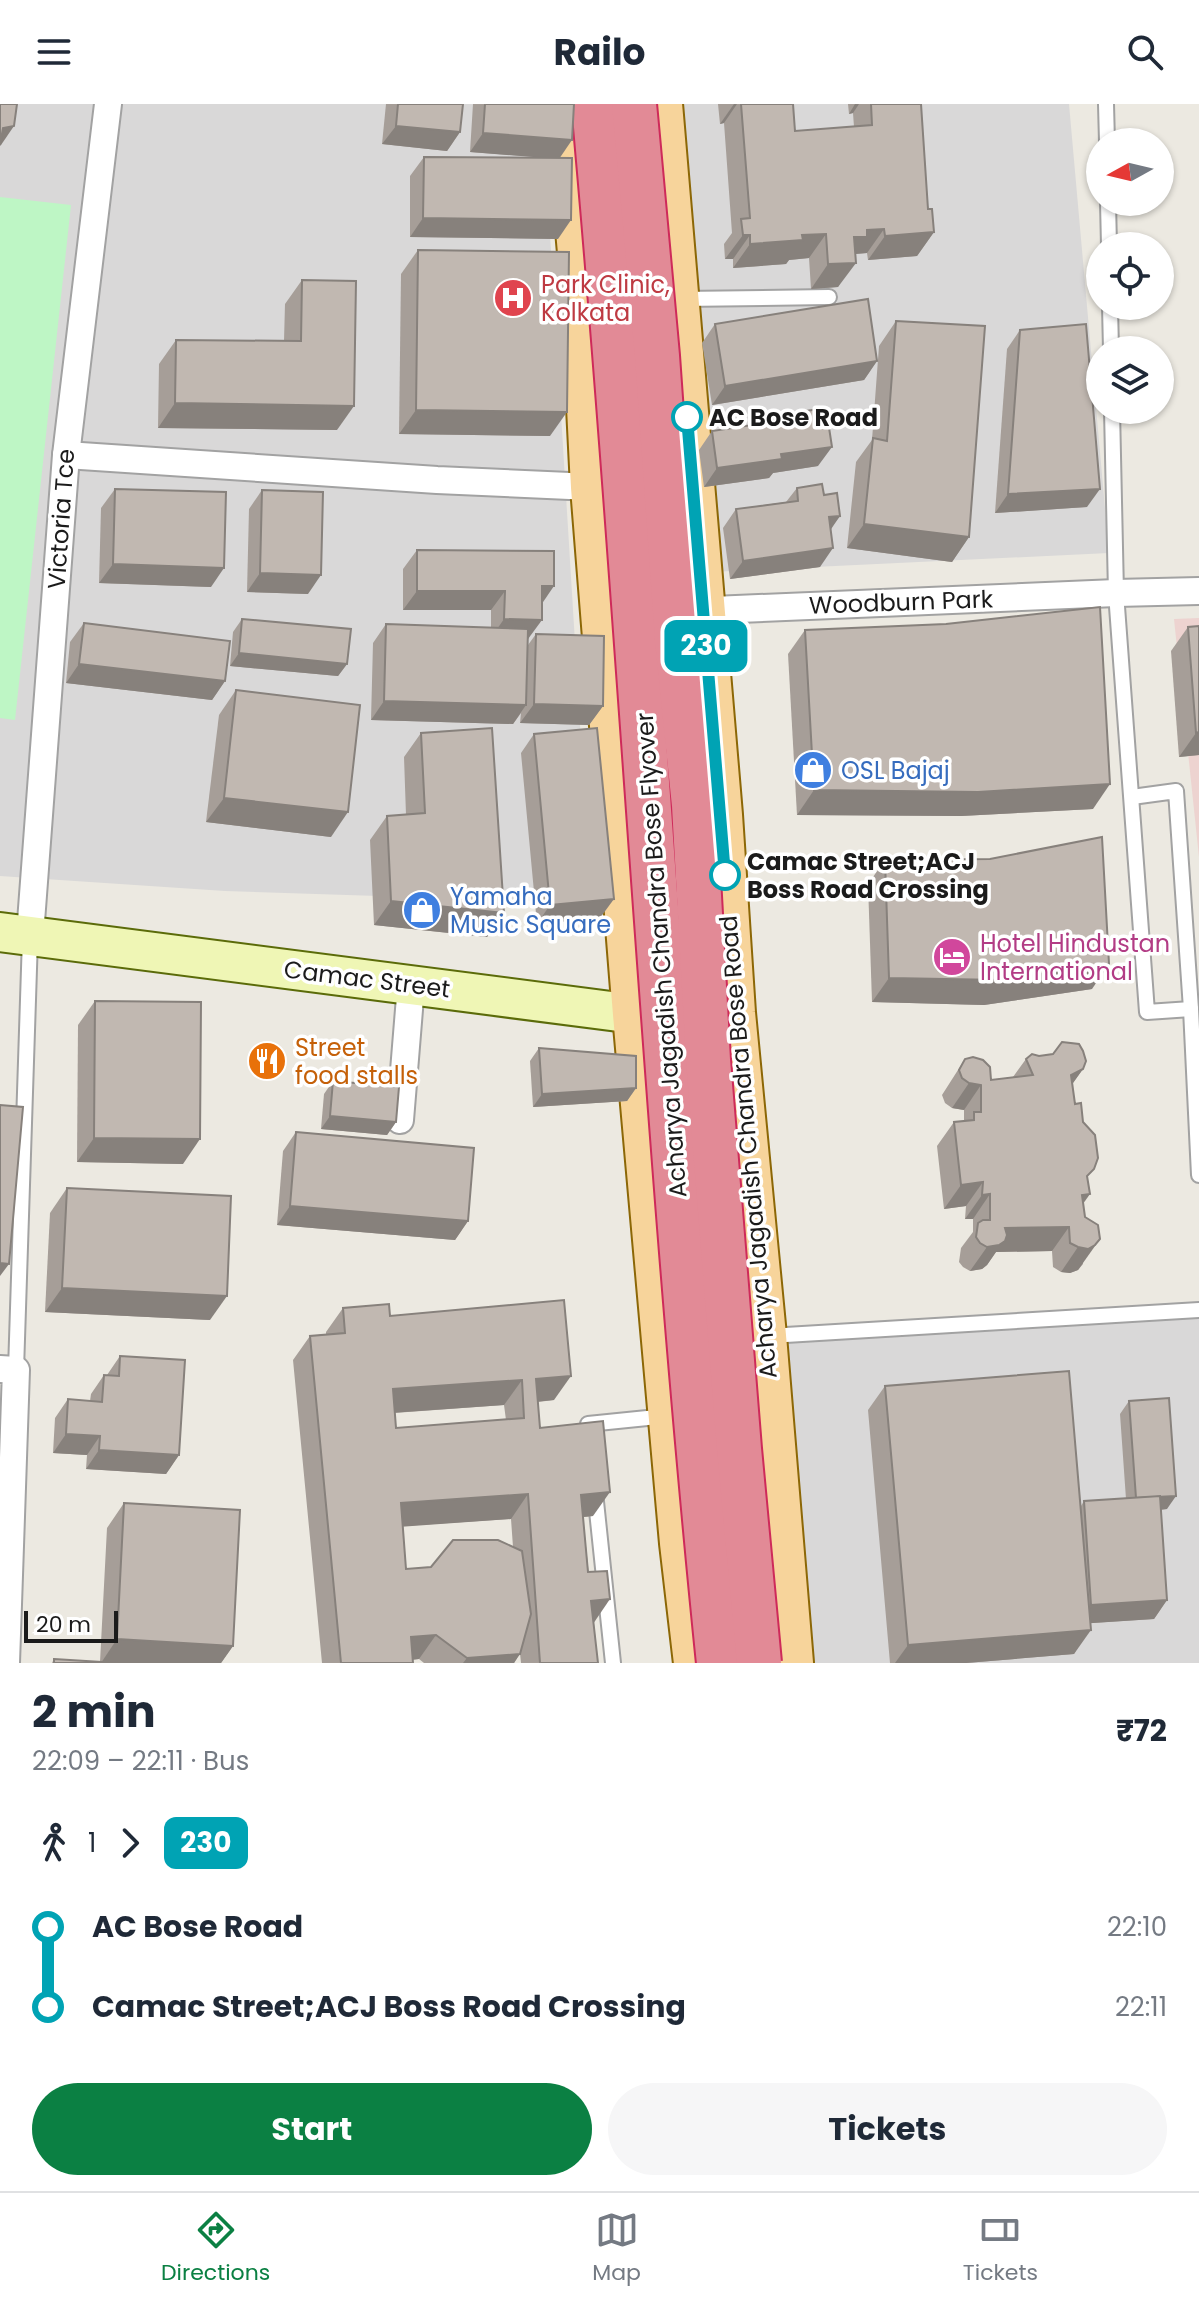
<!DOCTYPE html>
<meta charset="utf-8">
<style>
:root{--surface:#fff;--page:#f6f6f7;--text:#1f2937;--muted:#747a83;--line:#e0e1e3;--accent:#0b8043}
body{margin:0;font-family:Poppins,sans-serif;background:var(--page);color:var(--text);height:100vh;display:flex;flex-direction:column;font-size:30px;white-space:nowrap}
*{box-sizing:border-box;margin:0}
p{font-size:26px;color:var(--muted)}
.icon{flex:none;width:44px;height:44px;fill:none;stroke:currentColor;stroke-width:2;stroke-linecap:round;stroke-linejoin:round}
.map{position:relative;height:1559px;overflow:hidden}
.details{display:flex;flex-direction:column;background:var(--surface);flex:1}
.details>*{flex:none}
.badge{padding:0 16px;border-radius:12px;font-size:28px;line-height:52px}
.needle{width:52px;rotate:262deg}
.tools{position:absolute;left:1086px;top:24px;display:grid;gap:16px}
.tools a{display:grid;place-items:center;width:88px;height:88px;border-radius:50%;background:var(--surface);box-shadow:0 2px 6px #0004;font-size:40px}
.scale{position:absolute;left:24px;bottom:20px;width:94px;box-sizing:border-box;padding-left:8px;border:4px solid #1b1b1b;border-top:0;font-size:22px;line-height:28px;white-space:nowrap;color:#1b1b1b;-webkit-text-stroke:6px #fff;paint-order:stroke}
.map>.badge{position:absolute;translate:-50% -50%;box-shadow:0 0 0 4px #fff}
.legs{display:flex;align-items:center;gap:12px;height:88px;padding:0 32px;font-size:26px}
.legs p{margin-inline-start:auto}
.headline{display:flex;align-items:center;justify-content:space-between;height:136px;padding:0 32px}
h1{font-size:44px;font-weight:700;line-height:60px}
.button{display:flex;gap:16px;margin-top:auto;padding:16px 32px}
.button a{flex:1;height:92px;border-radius:48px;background:var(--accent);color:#fff;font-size:32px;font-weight:700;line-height:92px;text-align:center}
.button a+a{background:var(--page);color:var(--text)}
ul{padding:0 32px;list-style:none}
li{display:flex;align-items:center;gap:28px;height:80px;font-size:30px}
li i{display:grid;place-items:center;width:12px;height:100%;margin:0 10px;background:currentColor}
li i::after{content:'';width:20px;height:20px;margin:-10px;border:6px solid;border-radius:50%;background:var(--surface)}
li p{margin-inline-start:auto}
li:first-child i{background:linear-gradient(#0000 50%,currentColor 0)}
li:last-child i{background:linear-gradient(currentColor 50%,#0000 0)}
header{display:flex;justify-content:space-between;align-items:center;height:104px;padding:0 32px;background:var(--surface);font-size:36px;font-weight:700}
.dock{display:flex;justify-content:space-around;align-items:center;height:112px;border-top:2px solid var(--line);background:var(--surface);font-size:22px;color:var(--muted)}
.dock a{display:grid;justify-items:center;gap:4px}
.dock .current{color:var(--accent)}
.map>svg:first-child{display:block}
.residential{fill:#d9d8d8}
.commercial{fill:#edd3d0}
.park{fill:#bef6c5}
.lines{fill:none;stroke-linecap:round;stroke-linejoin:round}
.lane-casing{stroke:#a2a2a2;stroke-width:18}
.street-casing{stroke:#a2a2a2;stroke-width:30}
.secondary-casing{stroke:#5b6b09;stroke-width:42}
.primary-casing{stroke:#8c6706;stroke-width:46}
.lane{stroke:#fff;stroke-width:14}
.street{stroke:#fff;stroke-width:26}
.secondary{stroke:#eff6b5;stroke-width:38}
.primary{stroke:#f7d49b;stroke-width:42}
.highway-bridge-casing{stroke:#ce2a5a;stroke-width:48;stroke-linecap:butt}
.highway-bridge{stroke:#e28a96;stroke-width:44}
.wall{fill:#a69e98;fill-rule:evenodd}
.shaded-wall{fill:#87817c}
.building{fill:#c1b8b1;stroke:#87817c;stroke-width:2;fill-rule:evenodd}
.line-1-casing{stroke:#fff;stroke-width:18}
.line-1{stroke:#00a3b4;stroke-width:12}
.stop-1-dot{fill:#fff;stroke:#00a3b4;stroke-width:4}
.labels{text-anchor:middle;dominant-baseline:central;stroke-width:7;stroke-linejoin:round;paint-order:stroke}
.health-label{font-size:24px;fill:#be3a42;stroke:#fff;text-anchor:start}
.stop-label{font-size:24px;font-weight:bold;fill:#1b1b1b;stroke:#fff;text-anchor:start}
.street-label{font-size:24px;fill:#1b1b1b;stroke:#fff}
.shop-label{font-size:24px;fill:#366cbe;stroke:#fff;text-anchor:start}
.hotel-label{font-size:24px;fill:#b23c85;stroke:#fff;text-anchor:start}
.food-label{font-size:24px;fill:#c56008;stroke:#fff;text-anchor:start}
</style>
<header><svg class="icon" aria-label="menu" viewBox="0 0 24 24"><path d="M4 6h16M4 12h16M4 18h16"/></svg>Railo<svg class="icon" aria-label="search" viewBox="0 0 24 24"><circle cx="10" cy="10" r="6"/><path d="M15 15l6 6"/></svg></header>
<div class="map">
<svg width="1199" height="1559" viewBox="0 0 1199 1559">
<rect width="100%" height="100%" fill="#ece9e1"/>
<g class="residential">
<polygon points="0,0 542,0 591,799 225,787 0,772"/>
<polygon points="675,0 1069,0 1109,449 711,468"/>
<polygon points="1199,1204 1199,1559 800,1559 775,1225"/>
</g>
<polygon class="commercial" points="1199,514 1199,753 1174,515"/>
<polygon class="park" points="0,93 71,101 15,616 0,614"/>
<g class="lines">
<defs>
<g id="lane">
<polyline points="1106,0 1107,38"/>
<polyline points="1108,98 1109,142"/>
<polyline points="681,195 829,193"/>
<polyline points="1110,202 1111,246"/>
<polyline points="1112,306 1116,489 1147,908 1191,905"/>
<polyline points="1132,693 1176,687 1191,905 1199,1071"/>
<polyline points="769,1232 1199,1206"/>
<polyline points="16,1266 30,834"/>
<polyline points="588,1324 588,1320 667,1312"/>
<polyline points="595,1388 613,1559"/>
</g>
<g id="street">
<polyline points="66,351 437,376 592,383"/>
<polyline points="690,507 1116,489 1199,487"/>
<polyline points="30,831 66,351 108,0"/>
<polyline points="400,1016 411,881"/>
<polyline points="0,1265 16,1266 6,1559"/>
</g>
<polyline id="secondary" points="0,828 634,910 663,910"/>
<g id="primary">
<polyline points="566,0 582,183 592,383 634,910 681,1439 695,1559"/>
<polyline points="661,0 721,711 734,909 765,1232 792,1559"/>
</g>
</defs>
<use href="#lane" class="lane-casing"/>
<use href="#street" class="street-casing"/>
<use href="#secondary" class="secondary-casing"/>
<use href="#primary" class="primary-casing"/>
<use href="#lane" class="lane"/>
<use href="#street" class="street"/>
<use href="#secondary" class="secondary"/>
<use href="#primary" class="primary"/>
<defs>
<g id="highway-bridge">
<path d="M594 0C641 519 666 1040 719 1559"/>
<polyline points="634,0 657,252 677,536 694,701 708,956 739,1345 759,1559"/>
</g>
</defs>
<use href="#highway-bridge" class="highway-bridge-casing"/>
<use href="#highway-bridge" class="highway-bridge"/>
</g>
<g class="wall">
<polygon points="386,0 463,0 460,28 447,47 382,40"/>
<polygon points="473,0 574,0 559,54 558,135 410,133 410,72 424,53 550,54 470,48"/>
<polygon points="718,0 793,0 795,27 854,23 853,9 849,10 848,0 922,0 921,2 928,105 934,128 917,152 868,156 867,149 855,150 838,183 811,185 809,154 789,156 786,160 733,164 733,155 725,155 724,140 732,129 724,19 720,20"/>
<polygon points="418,146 550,332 399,330 401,170"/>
<polygon points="302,176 337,326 158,324 159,260 176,236 284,237 285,200"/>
<polygon points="896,217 969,433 952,458 847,444 856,358 872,336 879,242"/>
<polygon points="715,220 877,257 864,276 712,301 702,239"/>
<polygon points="1020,226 1087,403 995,409 1007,245"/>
<polygon points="772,312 818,362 773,369 769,374 704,383 699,346 712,327 766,319"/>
<polygon points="797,384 824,391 840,412 830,425 820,463 730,475 723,424 736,405 786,398"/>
<polygon points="115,385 211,483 99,479 101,404"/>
<polygon points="262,386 308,490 247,488 249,405"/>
<polygon points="417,446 542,500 528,535 528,541 536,530 603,602 589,621 520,619 521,609 513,620 371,616 373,539 386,520 491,524 491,506 403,506 403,465"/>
<polygon points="242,515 347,560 338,572 230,562 233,528"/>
<polygon points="84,519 225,577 212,596 66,579 70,538"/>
<polygon points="1188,523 1199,651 1179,653 1171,547"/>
<polygon points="805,526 1093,705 961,712 797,711 788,550"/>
<polygon points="236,586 331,733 206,718 219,611"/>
<polygon points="421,629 504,809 487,833 374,821 370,736 387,712 406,711 404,653"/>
<polygon points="534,630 600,814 537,820 521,649"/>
<polygon points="885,756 1092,885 984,901 872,898 868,780"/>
<polygon points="95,897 183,1060 77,1058 78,921"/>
<polygon points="539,944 636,984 627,997 533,1003 530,957"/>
<polygon points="1039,952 1083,965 1072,980 1088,1074 1083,1099 1083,1160 1078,1166 1070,1169 1061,1168 1053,1163 1052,1147 996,1148 987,1161 982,1165 970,1167 963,1163 959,1158 961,1144 973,1128 973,1115 965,1115 966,1102 944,1105 937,1042 954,1018 964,1017 964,1006 952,1004 945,999 942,991 965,955 991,976 1013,973 1026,955"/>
<polygon points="333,977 396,1018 387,1031 321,1025 324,990"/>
<polygon points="296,1028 468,1117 455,1136 277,1121 283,1047"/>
<polygon points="67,1084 210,1216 45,1208 50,1109"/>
<path d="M564 1196 554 1296 538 1298 540 1324 593 1412 583 1413 598 1559H521L520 1549 514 1559H424L419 1555 412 1556 413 1559H322L293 1256 310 1232 326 1230V1228L343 1204 390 1212ZM504 1301 506 1316 396 1324 394 1309ZM511 1415 513 1443 431 1463 406 1465 403 1422Z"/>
<polygon points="120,1252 179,1351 166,1370 86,1365 87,1351 53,1349 55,1314 68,1295 90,1297 91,1290 104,1271 107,1271"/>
<polygon points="885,1282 1081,1402 1084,1397 1126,1395 1120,1310 1129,1297 1167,1405 1161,1406 1167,1496 1154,1515 1091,1519 1074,1550 966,1559 890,1559 868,1306"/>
<polygon points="124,1399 233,1542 221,1559 52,1559 54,1555 100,1558 107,1424"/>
</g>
<g class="shaded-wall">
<polygon points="734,0 737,0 724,19 720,20"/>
<polygon points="855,0 859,0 853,9 849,10"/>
<polygon points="14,22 1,41 0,42 3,24"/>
<polygon points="396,22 460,28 447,47 382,40"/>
<polygon points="483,29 572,36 559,55 470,48"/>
<polygon points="423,114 571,116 558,135 410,133"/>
<polygon points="884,125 867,149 855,150 854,133 867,126"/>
<polygon points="934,128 917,152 868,156 885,132"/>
<polygon points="826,130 809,154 789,156 786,160 733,164 750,140 802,131"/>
<polygon points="743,131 750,131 733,155 725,155"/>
<polygon points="856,159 838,183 811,185 828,160"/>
<polygon points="877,257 864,276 712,301 725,282"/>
<polygon points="175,299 354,302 337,326 158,324"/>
<polygon points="416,306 567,308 550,332 399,330"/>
<polygon points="832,343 818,362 773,369 769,374 704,383 717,364 781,350"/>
<polygon points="1100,385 1087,403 995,409 1008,390"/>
<polygon points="840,412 827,431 829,413"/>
<polygon points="864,420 969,433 952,458 847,444"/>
<polygon points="833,444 820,463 730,475 743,457"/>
<polygon points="113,460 224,464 211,483 99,479"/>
<polygon points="260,469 321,471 308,490 247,488"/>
<polygon points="542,482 554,482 541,501"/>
<polygon points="417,487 505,487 491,506 403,506"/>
<polygon points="504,515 542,516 528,535 491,534"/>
<polygon points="239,549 347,560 338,572 230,562"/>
<polygon points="79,560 225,577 212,596 66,579"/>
<polygon points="384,597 526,601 513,620 371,616"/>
<polygon points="534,600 603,602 589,621 520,619"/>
<polygon points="1199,628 1199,651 1179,653 1196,629"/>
<polygon points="1110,680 1093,705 961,712 797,711 814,686"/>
<polygon points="224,694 348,708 331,733 206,718"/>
<polygon points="614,795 600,814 537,820 550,801"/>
<polygon points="391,797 504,809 487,833 374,821"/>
<polygon points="1109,860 1092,885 984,901 872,898 889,874"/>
<polygon points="1083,965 1066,989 1071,971"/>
<polygon points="969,979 981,981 964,1006 952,1004"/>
<polygon points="636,984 627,997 533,1003 542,990"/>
<polygon points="330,1012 396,1018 387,1031 321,1025"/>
<polygon points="94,1034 200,1035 183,1060 77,1058"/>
<polygon points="983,1078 966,1102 944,1105 961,1081"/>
<polygon points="990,1090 973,1115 965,1115 982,1091"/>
<polygon points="1090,1090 1073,1114 1082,1091"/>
<polygon points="290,1102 468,1117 455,1136 277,1121"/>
<polygon points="1069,1123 1052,1147 996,1148 987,1161 982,1165 970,1167 987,1143 1005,1124"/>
<polygon points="1100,1135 1078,1166 1070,1169 1061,1168 1078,1143"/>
<polygon points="0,1159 9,1160 0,1172"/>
<polygon points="62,1184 227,1192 210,1216 45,1208"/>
<polygon points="571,1272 554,1296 523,1299 536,1275"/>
<polygon points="522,1276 504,1301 376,1310 393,1285"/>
<polygon points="66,1330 100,1332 87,1351 53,1349"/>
<polygon points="99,1346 179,1351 166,1370 86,1365"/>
<polygon points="610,1388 593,1412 564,1415 581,1391"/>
<polygon points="528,1390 511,1415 384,1424 401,1399"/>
<polygon points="1176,1392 1167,1405 1127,1408 1136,1395"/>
<polygon points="610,1495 593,1520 591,1497"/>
<polygon points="1167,1496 1154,1515 1078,1520 1091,1501"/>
<polygon points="1091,1526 1074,1550 966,1559 895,1559 908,1541"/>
<polygon points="436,1531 419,1555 394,1557 411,1533"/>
<polygon points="117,1535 233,1542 221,1559 101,1559"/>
<polygon points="520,1550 514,1559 463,1559 467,1554"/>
</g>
<g class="building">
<polygon points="0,0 17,0 14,22 3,24 0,41"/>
<polygon points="398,0 463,0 460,28 396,22"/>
<polygon points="485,0 574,0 572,36 483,29"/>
<polygon points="741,0 793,0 795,27 872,21 871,0 921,0 928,105 932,105 934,128 885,132 884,125 867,126 867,133 854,133 856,159 828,160 826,130 802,131 803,136 750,140 750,131 743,131 741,115 750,114"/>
<polygon points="424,53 572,54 571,116 423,114"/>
<polygon points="418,146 569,148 567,308 416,306"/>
<polygon points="302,176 356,177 354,302 175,299 176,236 301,237"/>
<polygon points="868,195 877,257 725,282 715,220"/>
<polygon points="896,217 985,222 969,433 864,420 873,334 887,337"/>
<polygon points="1086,220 1100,385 1008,390 1020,226"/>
<polygon points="826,304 832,343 781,350 782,355 717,364 712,327 773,318 772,312"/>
<polygon points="822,380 824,391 837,389 840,412 829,413 833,444 743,457 736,405 798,397 797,384"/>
<polygon points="115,385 226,388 224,464 113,460"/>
<polygon points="262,386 323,388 321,471 260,469"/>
<polygon points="417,446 554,447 554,482 542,482 542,516 504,515 505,487 417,487"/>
<polygon points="1100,503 1110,680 978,688 814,686 805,526 946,520"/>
<polygon points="242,515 351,525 347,560 239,549"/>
<polygon points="84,519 230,537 225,577 79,560"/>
<polygon points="386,520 528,525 526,601 384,597"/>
<polygon points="1199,522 1199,628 1196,629 1188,523"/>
<polygon points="536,530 604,532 603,602 534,600"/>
<polygon points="236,586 360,601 348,708 224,694"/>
<polygon points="492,624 504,809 391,797 387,712 425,709 421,629"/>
<polygon points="597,624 614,795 550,801 534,630"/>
<polygon points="1102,733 1109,860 1001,876 889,874 885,756 990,755"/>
<polygon points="95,897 201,898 200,1035 94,1034"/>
<polygon points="1062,938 1079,940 1083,947 1086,957 1083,965 1071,971 1075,1000 1081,999 1083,1018 1095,1031 1098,1054 1094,1065 1087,1072 1090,1090 1082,1091 1085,1113 1098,1121 1100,1135 1095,1141 1088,1145 1078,1143 1070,1139 1069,1123 1005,1124 1007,1131 1005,1137 999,1141 987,1143 980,1139 976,1133 978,1119 983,1116 990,1116 990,1090 982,1091 983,1078 961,1081 954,1018 974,1016 974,1008 981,1008 981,981 969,979 962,974 959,966 965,955 973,953 983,956 990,963 991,976 1033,971 1026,955 1032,950 1039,952 1053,950"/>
<polygon points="539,944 636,952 636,984 542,990"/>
<polygon points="333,977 399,983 396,1018 330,1012"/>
<polygon points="0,1001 23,1003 9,1160 0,1159"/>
<polygon points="296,1028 474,1044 468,1117 290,1102"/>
<polygon points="67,1084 231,1092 227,1192 62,1184"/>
<path d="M564 1196 571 1272 536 1275 540 1324 603 1317 610 1388 581 1391 588 1468 607 1467 610 1495 591 1497 598 1559H540L528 1390 401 1399 406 1465 431 1463 453 1436H498L522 1447 531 1510 520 1550 467 1554 436 1531 411 1533 413 1559H341L310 1232 345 1229 343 1204 389 1200 390 1212ZM522 1276 524 1314 396 1324 393 1285Z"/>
<polygon points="120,1252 185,1256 179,1351 99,1346 100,1332 66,1330 68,1295 102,1298 104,1271 119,1272"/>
<polygon points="1069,1267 1091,1526 908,1541 885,1282"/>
<polygon points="1169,1294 1176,1392 1136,1394 1129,1297"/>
<polygon points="1160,1392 1167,1496 1091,1501 1084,1397"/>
<polygon points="124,1399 240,1406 233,1542 117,1535"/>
<polygon points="54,1555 118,1559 54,1559"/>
</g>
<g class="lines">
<defs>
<polyline id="line-1" points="687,313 725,771"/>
</defs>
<use href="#line-1" class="line-1-casing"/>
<use href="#line-1" class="line-1"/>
</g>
<defs>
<symbol id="hospital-disc" viewBox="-11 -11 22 22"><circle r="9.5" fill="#e0444e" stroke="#fff"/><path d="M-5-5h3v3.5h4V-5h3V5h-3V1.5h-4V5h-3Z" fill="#fff"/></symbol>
<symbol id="shop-disc" viewBox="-11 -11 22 22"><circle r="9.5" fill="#3f7fe0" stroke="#fff"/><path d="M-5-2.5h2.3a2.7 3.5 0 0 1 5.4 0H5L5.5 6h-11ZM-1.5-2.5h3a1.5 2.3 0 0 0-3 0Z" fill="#fff"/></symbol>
<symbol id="hotel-disc" viewBox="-11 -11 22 22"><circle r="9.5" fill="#d1479c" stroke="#fff"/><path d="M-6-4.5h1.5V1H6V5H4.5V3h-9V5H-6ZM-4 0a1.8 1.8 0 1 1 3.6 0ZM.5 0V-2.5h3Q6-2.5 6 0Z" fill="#fff"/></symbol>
<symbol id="restaurant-disc" viewBox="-11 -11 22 22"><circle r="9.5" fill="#e8710a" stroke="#fff"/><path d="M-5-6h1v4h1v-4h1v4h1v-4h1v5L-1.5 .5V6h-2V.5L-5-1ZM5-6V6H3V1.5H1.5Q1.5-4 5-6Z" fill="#fff"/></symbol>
</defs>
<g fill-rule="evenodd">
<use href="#hospital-disc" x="491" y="172" width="44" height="44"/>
<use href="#shop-disc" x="791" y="644" width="44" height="44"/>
<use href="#shop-disc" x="400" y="784" width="44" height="44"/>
<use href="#hotel-disc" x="930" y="831" width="44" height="44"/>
<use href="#restaurant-disc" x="245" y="935" width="44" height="44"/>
</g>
<g class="stop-1-dot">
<circle cx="687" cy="313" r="14"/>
<circle cx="725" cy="771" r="14"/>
</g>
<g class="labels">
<g class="health-label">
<text x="541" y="180">Park Clinic,<tspan x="541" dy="28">Kolkata</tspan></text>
</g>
<g class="stop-label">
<text x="709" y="313">AC Bose Road</text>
<text x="747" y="757">Camac Street;ACJ<tspan x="747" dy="28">Boss Road Crossing</tspan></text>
</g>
<g class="street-label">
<text transform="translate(61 415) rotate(-86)">Victoria Tce</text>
<text transform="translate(901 498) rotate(-2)">Woodburn Park</text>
<text transform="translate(661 851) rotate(-94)">Acharya Jagadish Chandra Bose Flyover</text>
<text transform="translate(367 875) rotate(7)">Camac Street</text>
<text transform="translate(748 1043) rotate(-95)">Acharya Jagadish Chandra Bose Road</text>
</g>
<g class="shop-label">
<text x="841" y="666">OSL Bajaj</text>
<text x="450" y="792">Yamaha<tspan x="450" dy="28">Music Square</tspan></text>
</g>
<g class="hotel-label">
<text x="980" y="839">Hotel Hindustan<tspan x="980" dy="28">International</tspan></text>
</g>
<g class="food-label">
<text x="295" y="943">Street<tspan x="295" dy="28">food stalls</tspan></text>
</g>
</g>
</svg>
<div class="tools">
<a><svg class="needle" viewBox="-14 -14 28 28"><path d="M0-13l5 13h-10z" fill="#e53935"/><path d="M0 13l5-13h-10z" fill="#747a83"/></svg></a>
<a><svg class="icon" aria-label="locate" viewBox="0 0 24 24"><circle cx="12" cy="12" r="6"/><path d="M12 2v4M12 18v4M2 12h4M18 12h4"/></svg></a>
<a><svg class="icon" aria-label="layers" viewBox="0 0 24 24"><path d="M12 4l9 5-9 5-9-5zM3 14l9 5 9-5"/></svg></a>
</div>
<div class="scale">20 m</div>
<b class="badge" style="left:706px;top:542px;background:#00a3b4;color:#fff">230</b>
</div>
<section class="details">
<div class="headline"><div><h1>2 min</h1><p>22:09 – 22:11 · Bus</p></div><b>₹72</b></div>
<div class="legs"><svg class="icon" aria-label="walk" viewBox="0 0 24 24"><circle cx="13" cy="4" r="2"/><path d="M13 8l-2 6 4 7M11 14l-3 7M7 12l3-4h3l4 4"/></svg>1<svg class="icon" aria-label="forward" viewBox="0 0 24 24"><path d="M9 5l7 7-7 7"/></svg><b class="badge" style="background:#00a3b4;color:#fff">230</b></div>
<ul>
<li><i style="color:#00a3b4"></i><b>AC Bose Road</b><p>22:10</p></li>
<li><i style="color:#00a3b4"></i><b>Camac Street;ACJ Boss Road Crossing</b><p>22:11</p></li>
</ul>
<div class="button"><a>Start</a><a>Tickets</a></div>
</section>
<nav class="dock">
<a class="current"><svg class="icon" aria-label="directions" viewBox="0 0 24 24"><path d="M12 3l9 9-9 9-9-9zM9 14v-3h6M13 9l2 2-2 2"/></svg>Directions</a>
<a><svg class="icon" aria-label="map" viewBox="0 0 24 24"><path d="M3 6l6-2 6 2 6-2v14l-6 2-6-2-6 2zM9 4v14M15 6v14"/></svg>Map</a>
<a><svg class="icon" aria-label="tickets" viewBox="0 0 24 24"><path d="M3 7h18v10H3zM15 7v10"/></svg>Tickets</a>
</nav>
